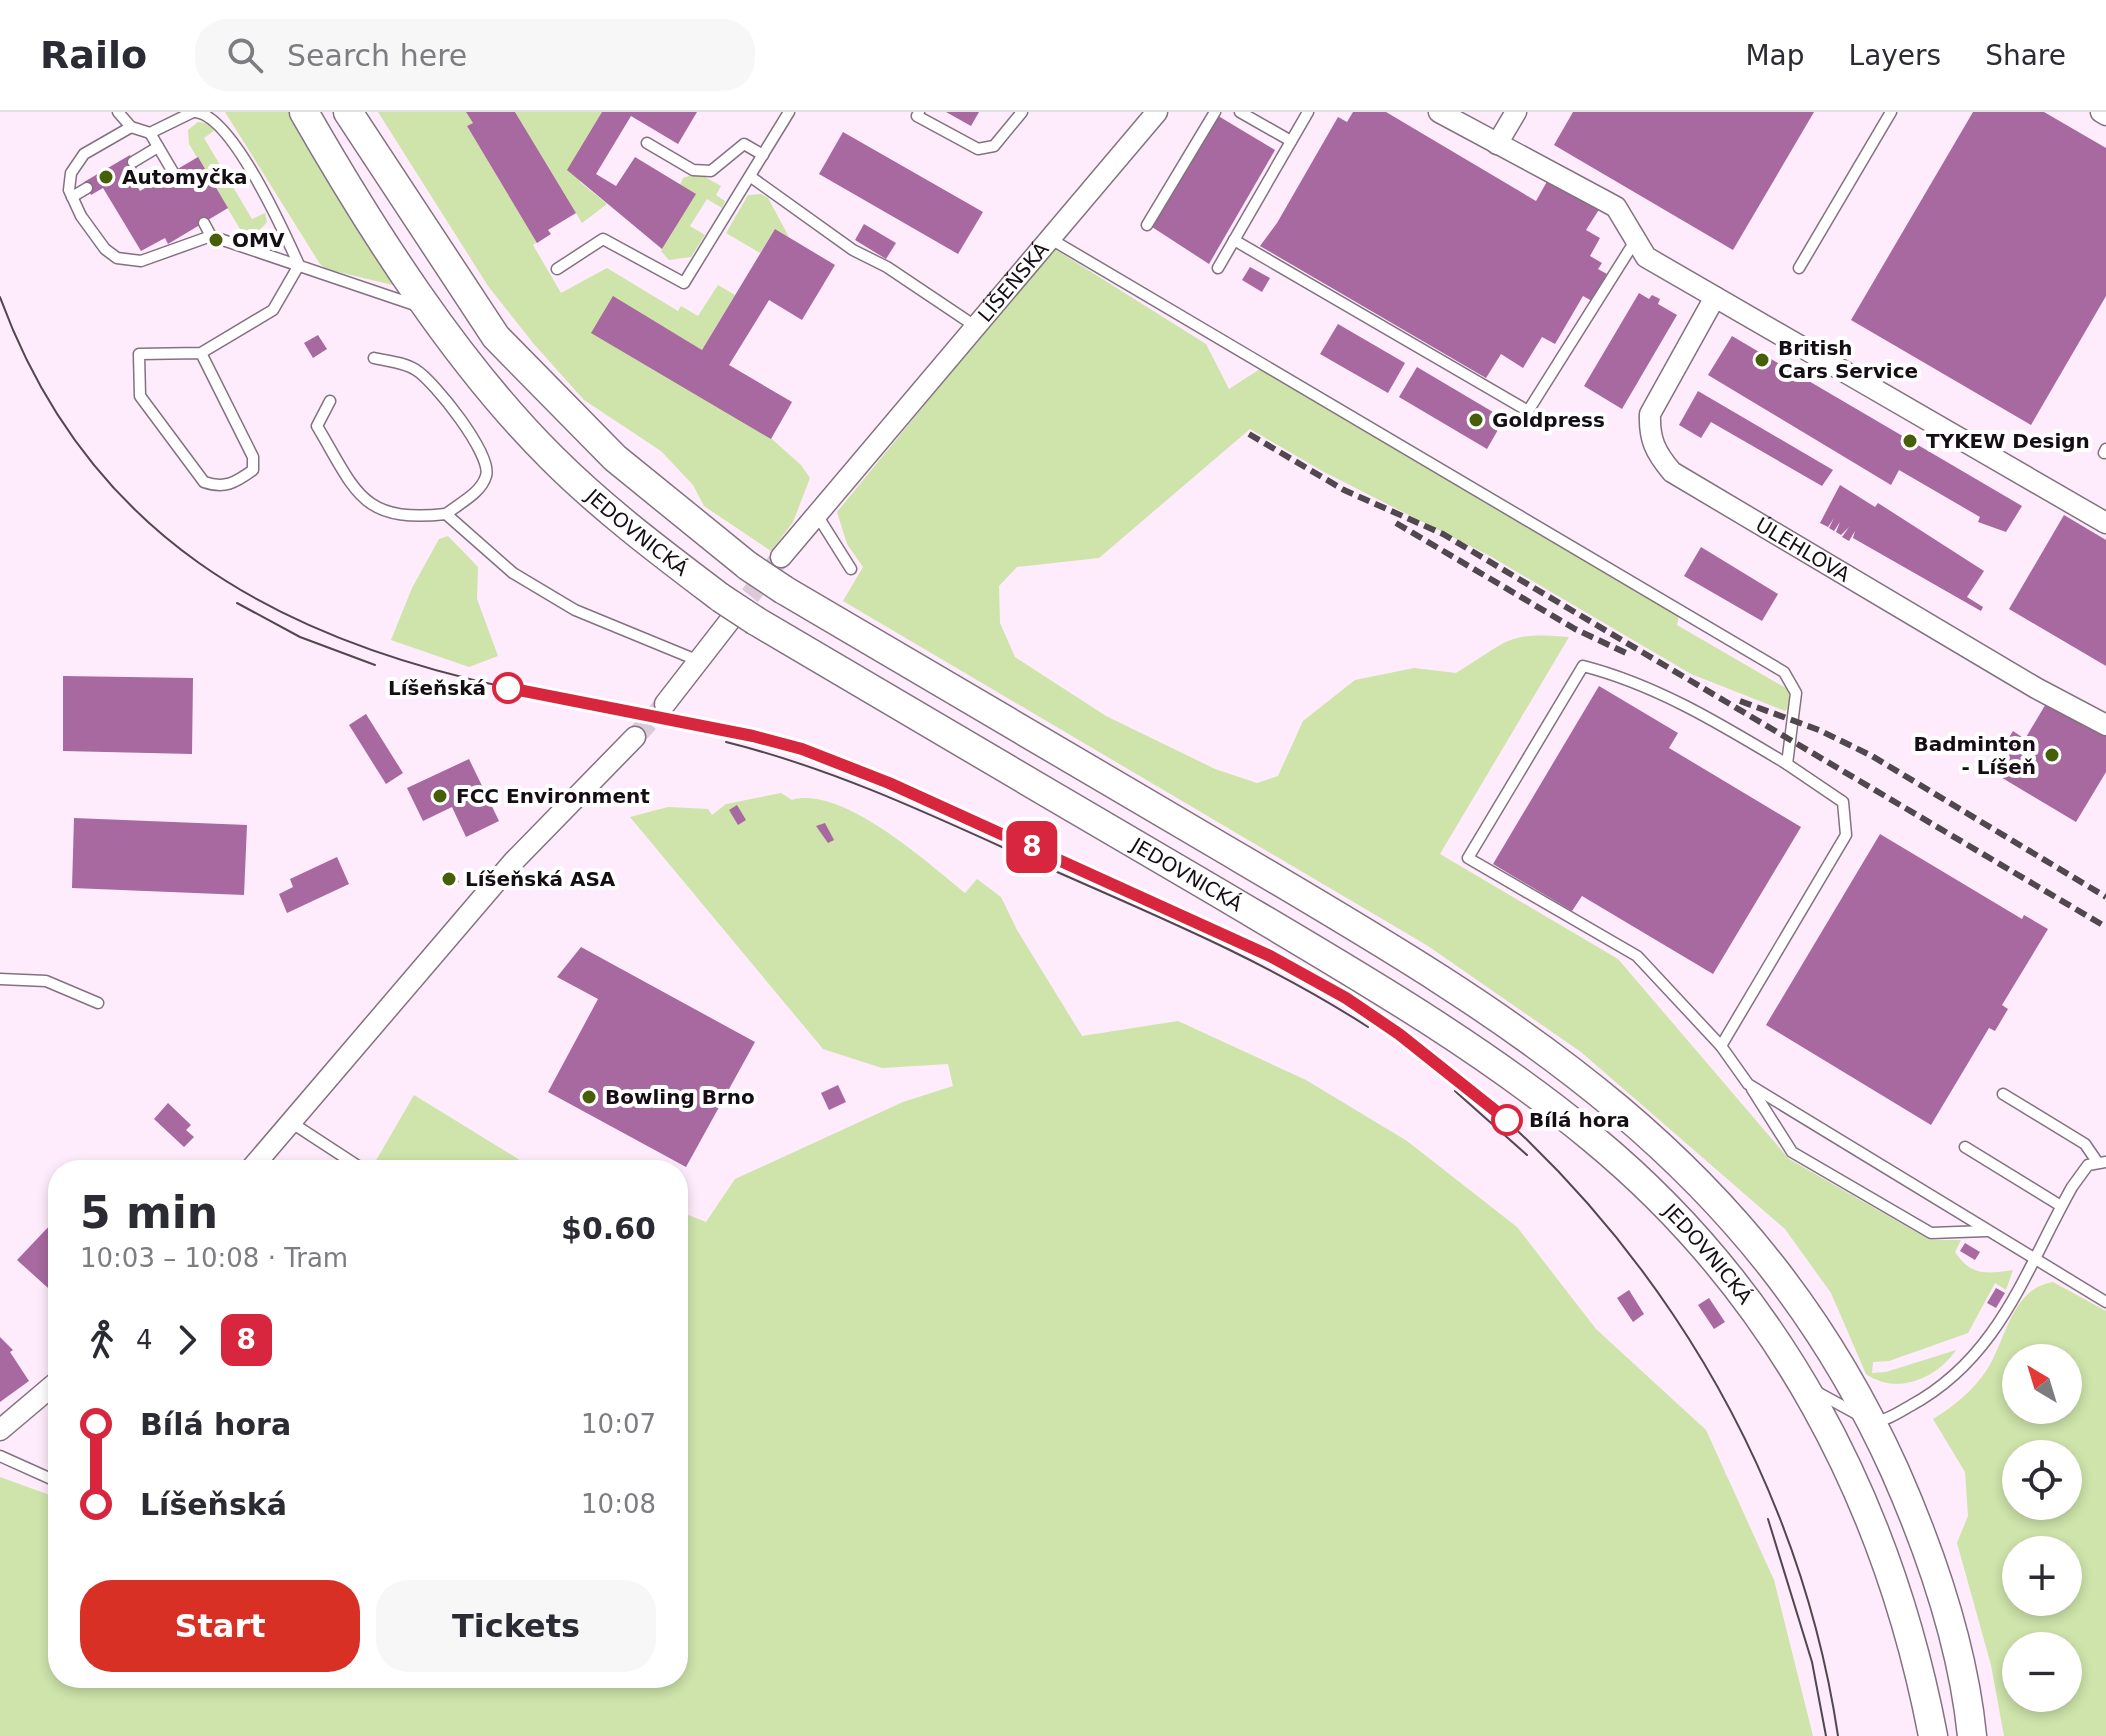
<!DOCTYPE html>
<meta charset="utf-8">
<style>
:root{--surface:#fff;--page:#f7f7f7;--text:#2b2b33;--muted:#7c7c81;--line:#e1e1e2;--accent:#d93025}
body{margin:0;font-family:"DejaVu Sans",sans-serif;background:var(--page);color:var(--text);height:100vh;display:flex;flex-direction:column;font-size:30px;white-space:nowrap}
*{box-sizing:border-box;margin:0}
p{font-size:26px;color:var(--muted)}
.icon{flex:none;width:44px;height:44px;fill:none;stroke:currentColor;stroke-width:2;stroke-linecap:round;stroke-linejoin:round}
.map{position:relative;flex:1;overflow:hidden}
.sheet{position:absolute;left:48px;top:1048px;width:640px;height:528px;display:flex;flex-direction:column;background:var(--surface);border-radius:32px;box-shadow:0 4px 12px #0003}
.sheet>*{flex:none}
.badge{padding:0 16px;border-radius:12px;font-size:28px;line-height:52px}
.needle{width:52px;rotate:322deg}
.tools{position:absolute;left:2002px;top:1232px;display:grid;gap:16px}
.tools a{display:grid;place-items:center;width:80px;height:80px;border-radius:50%;background:var(--surface);box-shadow:0 4px 12px #0003;font-size:40px}
.map>.badge{position:absolute;translate:-50% -50%;box-shadow:0 0 0 4px #fff}
.legs{display:flex;align-items:center;gap:12px;height:88px;padding:0 32px;font-size:26px}
.legs p{margin-inline-start:auto}
.head{display:flex;align-items:center;justify-content:space-between;height:136px;padding:0 32px}
h1{font-size:44px;font-weight:600;line-height:60px}
.button{display:flex;gap:16px;margin-top:auto;padding:16px 32px}
.button a{flex:1;height:92px;border-radius:32px;background:var(--accent);color:#fff;font-size:32px;font-weight:600;line-height:92px;text-align:center}
.button a+a{background:var(--page);color:var(--text)}
ul{padding:0 32px;list-style:none}
li{display:flex;align-items:center;gap:28px;height:80px;font-size:30px}
li i{display:grid;place-items:center;width:12px;height:100%;margin:0 10px;background:currentColor}
li i::after{content:'';width:20px;height:20px;margin:-10px;border:6px solid;border-radius:50%;background:var(--surface)}
li p{margin-inline-start:auto}
li:first-child i{background:linear-gradient(#0000 50%,currentColor 0)}
li:last-child i{background:linear-gradient(currentColor 50%,#0000 0)}
header{display:flex;align-items:center;gap:48px;box-sizing:border-box;height:112px;padding:0 40px;background:var(--surface);border-bottom:2px solid var(--line)}
header strong{font-size:38px}
nav{display:flex;gap:44px;margin-inline-start:auto;font-size:28px}
.search{width:560px;height:72px;background:var(--page);display:flex;align-items:center;gap:20px;box-sizing:border-box;padding:0 28px;border-radius:32px;color:var(--muted);font-size:30px}
.map>svg:first-child{display:block}
.green{fill:#cee4ab;fill-rule:evenodd}
.building{fill:#a7699f}
.lines{fill:none;stroke-linecap:round;stroke-linejoin:round}
.street-tunnel{stroke:#dbcad8;stroke-width:20;stroke-dasharray:20 10;stroke-linecap:butt}
.lane-casing{stroke:#837280;stroke-width:13}
.street-casing{stroke:#837280;stroke-width:23}
.secondary-casing{stroke:#837280;stroke-width:31}
.lane{stroke:#fff;stroke-width:10}
.street{stroke:#fff;stroke-width:20}
.secondary{stroke:#fff;stroke-width:28}
.tram{stroke:#51474f;stroke-width:2}
.rail{stroke:#51474f;stroke-width:6;stroke-dasharray:12 6;stroke-linecap:butt}
.secondary-bridge-casing{stroke:#837280;stroke-width:31;stroke-linecap:butt}
.secondary-bridge{stroke:#fff;stroke-width:28}
.line-1-casing{stroke:#fff;stroke-width:18}
.line-1{stroke:#d7263d;stroke-width:12}
.poi-dot{fill:#485f0a;stroke:#fff;stroke-width:3}
.stop-1-dot{fill:#fff;stroke:#d7263d;stroke-width:4}
.labels{text-anchor:middle;dominant-baseline:central;stroke-width:8;stroke-linejoin:round;paint-order:stroke}
.poi-label{font-size:20px;font-weight:bold;fill:#150e14;stroke:#fff;text-anchor:start}
.street-label{font-size:20px;fill:#150e14;stroke:#fff}
.stop-label{font-size:20px;font-weight:bold;fill:#150e14;stroke:#fff;text-anchor:end}
</style>
<header>
<strong>Railo</strong>
<div class="search"><svg class="icon" aria-label="search" viewBox="0 0 24 24"><circle cx="10" cy="10" r="6"/><path d="M15 15l6 6"/></svg>Search here</div>
<nav><a>Map</a><a>Layers</a><a>Share</a></nav>
</header>
<div class="map">
<svg width="2106" height="1624" viewBox="0 0 2106 1624">
<rect width="100%" height="100%" fill="#feebfb"/>
<g class="green">
<polygon points="225,0 292,0 397,174 326,157 320,152"/>
<polygon points="378,0 466,0 473,11 467,14 537,130 533,133 561,181 607,156 678,199 681,194 698,204 718,173 735,183 702,238 613,185 801,353 810,366 793,410 771,439 704,394 693,373 661,339 584,288 533,231 488,174"/>
<polygon points="515,0 602,0 580,70 607,92 582,111"/>
<polygon points="198,10 212,12 215,18 204,26 252,107 265,101 267,110 257,121 244,121 240,117 189,32 188,18"/>
<polygon points="698,61 721,74 716,83 725,89 722,96 707,87 690,114 705,123 691,145 669,148 661,139 695,83 680,73 683,66"/>
<polygon points="761,82 768,86 789,125 775,117 760,141 726,121 748,83"/>
<path d="M1053 136 1206 232 1229 277 1260 257 1679 503 1677 513 1789 578V595L1785 599 1691 562 1490 444 1324 360 1250 317 1099 446 1017 455 999 474 1000 511 1015 545 1106 604 1215 657 1257 671 1278 664 1303 609 1355 568 1414 556 1456 561C1508 530 1506 519 1569 525L1440 742 1618 847 1789 1047 1930 1128H1961L1955 1140C1971 1164 1986 1162 2013 1158L2006 1178 1995 1171 1968 1221 1889 1249 1873 1250 1872 1261 1886 1260 1956 1238C1937 1266 1897 1284 1866 1262L1831 1181 1785 1117 1581 940 1428 834 843 489 863 455 847 432 837 400Z"/>
<polygon points="448,424 478,455 477,487 498,544 469,555 391,528 412,476 439,427"/>
<path d="M781 681 792 688C841 673 927 750 965 781L977 767 1001 785 1017 818 1082 924 1178 909 1306 968 1407 1029 1517 1115 1596 1217 1706 1318 1774 1468 1813 1624H0V1365L58 1386V1566H678L681 1100 706 1110 735 1067 903 990 953 974 948 952 882 956 823 937 630 705 668 695 708 697 712 703 726 692Z"/>
<polygon points="414,983 536,1058 386,1058 374,1052"/>
<path d="M2053 1170 2106 1199V1624H2004L1991 1553 1957 1431 1968 1404 1965 1360 1933 1307C1953 1295 1975 1277 1988 1256 2006 1227 2012 1176 2053 1170ZM2016 1246H2068V1298H2016ZM2016 1342H2068V1394H2016ZM2016 1438H2068V1490H2016ZM2016 1534H2068V1586H2016Z"/>
</g>
<g class="building">
<polygon points="466,0 515,0 576,101 548,118 551,122 537,131 467,14 473,11"/>
<polygon points="602,0 697,0 678,32 631,4 596,62 616,74 635,45 696,82 662,137 567,58"/>
<polygon points="946,0 979,0 971,14"/>
<polygon points="1353,0 1386,0 1536,89 1549,66 1600,96 1586,118 1600,126 1590,144 1602,151 1598,157 1607,162 1592,189 1583,184 1555,232 1542,225 1523,256 1501,242 1486,266 1260,134 1277,111 1338,5 1347,10"/>
<polygon points="1573,0 1814,0 1733,138 1554,33"/>
<polygon points="1973,0 2044,0 2106,36 2106,184 2031,313 1851,208"/>
<polygon points="1215,2 1275,38 1209,152 1149,113"/>
<polygon points="843,20 983,100 958,142 819,62"/>
<polygon points="130,43 137,56 129,60 140,79 198,45 228,96 168,132 165,126 141,139 103,76 91,83 84,70"/>
<polygon points="864,112 896,131 886,147 855,128"/>
<polygon points="775,117 835,153 802,208 769,188 729,253 792,290 771,327 591,221 613,184 702,238"/>
<polygon points="1250,155 1270,166 1262,180 1242,168"/>
<polygon points="1639,181 1649,187 1652,183 1660,187 1658,192 1677,203 1622,297 1584,274"/>
<polygon points="1338,212 1405,251 1388,281 1320,242"/>
<polygon points="318,223 327,237 313,246 304,231"/>
<polygon points="1732,224 2022,394 2006,420 1978,410 1980,405 1899,358 1891,373 1708,263"/>
<polygon points="1417,255 1498,303 1492,312 1499,316 1487,337 1399,285"/>
<polygon points="1698,279 1833,358 1822,374 1711,310 1701,326 1679,313"/>
<polygon points="1840,373 1875,395 1878,391 1984,459 1967,485 1983,495 1981,499 1853,426 1855,419 1849,429 1842,425 1849,415 1841,423 1836,420 1840,410 1834,419 1829,416 1834,406 1828,415 1820,411"/>
<polygon points="2064,403 2106,428 2106,554 2009,497"/>
<polygon points="1701,435 1778,482 1762,509 1684,464"/>
<polygon points="63,564 193,566 192,642 63,639"/>
<polygon points="1599,574 1678,621 1669,636 1801,715 1713,862 1582,784 1572,799 1493,752"/>
<polygon points="2047,590 2106,624 2106,660 2076,710 1989,658 2013,619 2025,627"/>
<polygon points="366,602 403,661 386,672 349,613"/>
<polygon points="469,647 499,709 466,725 452,695 423,709 407,676"/>
<polygon points="737,693 746,708 738,713 729,698"/>
<polygon points="74,706 247,713 244,783 72,776"/>
<polygon points="825,711 834,728 828,731 816,714"/>
<polygon points="1880,722 2022,807 2024,803 2048,817 2002,893 2008,897 1995,919 1989,916 1931,1013 1766,913"/>
<polygon points="337,745 349,772 287,801 279,782 293,775 290,767"/>
<polygon points="453,759 459,770 446,776 440,765"/>
<polygon points="581,835 755,930 686,1055 548,980 598,887 557,865"/>
<polygon points="838,973 846,990 829,998 821,981"/>
<polygon points="168,991 191,1013 186,1018 194,1025 184,1035 154,1007"/>
<polygon points="54,1109 58,1112 58,1185 17,1148"/>
<polygon points="1965,1131 1980,1140 1975,1148 1960,1139"/>
<polygon points="1996,1176 2005,1181 1996,1196 1987,1191"/>
<polygon points="1629,1178 1644,1202 1633,1210 1617,1186"/>
<polygon points="1709,1186 1725,1210 1714,1217 1698,1193"/>
<polygon points="0,1225 13,1238 10,1240 29,1269 0,1290"/>
</g>
<g class="lines">
<g class="street-tunnel">
<polyline points="731,507 781,445"/>
<polyline points="635,625 665,592"/>
</g>
<defs>
<g id="lane">
<polyline points="118,0 131,15 150,21 193,0"/>
<path d="M196 0C233 5 284 120 299 153"/>
<polyline points="919,0 917,4 978,37 994,34 1022,0"/>
<polyline points="1240,0 1291,29"/>
<polyline points="131,15 84,42 71,61 69,78 81,104 105,137 117,146 141,149 211,124 415,193"/>
<polyline points="150,21 173,60"/>
<polyline points="647,31 693,58 711,59 744,32 763,43"/>
<polyline points="133,50 158,35"/>
<polyline points="751,65 853,138 887,155 975,214"/>
<polyline points="72,85 87,76"/>
<polyline points="204,111 211,124"/>
<polyline points="1147,113 1215,0"/>
<polyline points="1049,126 1784,560 1796,581 1787,652 1843,690 1846,723 1721,934 1748,972 2106,1190"/>
<polyline points="1234,128 1528,299 1635,129"/>
<polyline points="1218,156 1308,0"/>
<polyline points="1799,156 1891,0"/>
<polyline points="557,157 603,127 684,171 789,0"/>
<path d="M201 241 253 345V358C235 371 225 377 204 370L140 284 139 242 201 241 273 198 299 153"/>
<path d="M374 246C387 249 404 250 416 258 434 269 493 343 486 364 481 381 460 391 446 402"/>
<path d="M330 289 317 314C357 381 361 411 446 402L513 461 575 498 699 549"/>
<polyline points="2104,341 2106,337"/>
<polyline points="817,403 851,457"/>
<polyline points="0,867 46,869 98,891"/>
<path d="M1721 934 1637 844 1468 746 1583 554C1657 573 1722 613 1787 652"/>
<polyline points="1752,977 1792,1040 1931,1121 1986,1119"/>
<polyline points="2003,982 2085,1032 2098,1051"/>
<polyline points="292,1011 364,1058"/>
<polyline points="1965,1035 2061,1094"/>
<polyline points="1815,1279 1857,1302"/>
<path d="M1871 1310C1884 1310 1898 1301 1910 1294 1999 1246 2025 1159 2072 1075L2088 1053 2106 1050"/>
<polyline points="0,1344 58,1370"/>
</g>
<g id="street">
<polyline points="1439,0 1616,95 1646,145 2106,411"/>
<polyline points="2101,0 2106,3"/>
<polyline points="1497,32 1516,0"/>
<path id="s1" d="M1715 185 1650 302C1649 327 1655 340 1672 360L2036 576 2106 613"/>
<path id="s2" d="M781 445 1157 0"/>
<polyline points="665,592 731,507"/>
<polyline points="250,1058 513,750 635,625"/>
<polyline points="0,1318 58,1269"/>
</g>
<g id="secondary">
<path id="s3" d="M304 0C371 117 456 251 552 346 604 398 663 442 721 486"/>
<polyline points="348,0 496,225 615,346 748,454"/>
<path d="M784 478C928 562 1072 647 1216 732 1503 901 1751 1040 1895 1359 1932 1443 1963 1533 1972 1624"/>
<path id="s4" d="M756 509C910 600 1063 690 1217 780 1345 856 1477 931 1592 1026 1779 1180 1888 1389 1933 1624"/>
</g>
</defs>
<use href="#lane" class="lane-casing"/>
<use href="#street" class="street-casing"/>
<use href="#secondary" class="secondary-casing"/>
<use href="#lane" class="lane"/>
<use href="#street" class="street"/>
<use href="#secondary" class="secondary"/>
<g class="tram">
<path d="M0 185C87 423 274 526 509 576 606 597 709 606 803 638 894 668 980 712 1067 751 1162 793 1260 833 1348 888 1607 1049 1793 1321 1838 1624"/>
<polyline points="237,491 300,525 375,553"/>
<path d="M726 630C839 658 942 708 1048 756 1157 804 1268 850 1368 915"/>
<polyline points="1455,979 1527,1043"/>
<polyline points="1768,1407 1812,1550 1826,1624"/>
</g>
<g class="rail">
<polyline points="1249,322 1344,378 1443,422 2106,815"/>
<polyline points="1396,411 1575,517 1626,541"/>
<polyline points="1740,589 1819,618 1872,644 2106,785"/>
</g>
<defs>
<g id="secondary-bridge">
<polyline points="748,454 784,478"/>
<polyline points="721,486 756,509"/>
</g>
</defs>
<use href="#secondary-bridge" class="secondary-bridge-casing"/>
<use href="#secondary-bridge" class="secondary-bridge"/>
</g>
<g class="lines">
<defs>
<polyline id="line-1" points="508,576 753,624 802,637 889,671 1270,844 1346,886 1399,922 1507,1008"/>
</defs>
<use href="#line-1" class="line-1-casing"/>
<use href="#line-1" class="line-1"/>
</g>
<g class="poi-dot">
<circle cx="106" cy="65" r="8"/>
<circle cx="216" cy="128" r="8"/>
<circle cx="1762" cy="248" r="8"/>
<circle cx="1476" cy="308" r="8"/>
<circle cx="1910" cy="329" r="8"/>
<circle cx="2052" cy="643" r="8"/>
<circle cx="440" cy="684" r="8"/>
<circle cx="449" cy="767" r="8"/>
<circle cx="589" cy="985" r="8"/>
</g>
<g class="stop-1-dot">
<circle cx="508" cy="576" r="14"/>
<circle cx="1507" cy="1008" r="14"/>
</g>
<g class="labels">
<g class="poi-label">
<text x="122" y="65">Automyčka</text>
<text x="232" y="128">OMV</text>
<text x="1778" y="236">British<tspan x="1778" dy="23">Cars Service</tspan></text>
<text x="1492" y="308">Goldpress</text>
<text x="1926" y="329">TYKEW Design</text>
<text x="2036" y="632" text-anchor="end">Badminton<tspan x="2036" dy="23">- Líšeň</tspan></text>
<text x="456" y="684">FCC Environment</text>
<text x="465" y="767">Líšeňská ASA</text>
<text x="605" y="985">Bowling Brno</text>
</g>
<g class="street-label">
<text stroke="none"><textPath href="#s2" startOffset="360">LÍŠEŇSKÁ</textPath></text>
<text stroke="none"><textPath href="#s3" startOffset="540">JEDOVNICKÁ</textPath></text>
<text stroke="none"><textPath href="#s1" startOffset="350">ÚLEHLOVA</textPath></text>
<text stroke="none"><textPath href="#s4" startOffset="500">JEDOVNICKÁ</textPath></text>
<text stroke="none"><textPath href="#s4" startOffset="1148">JEDOVNICKÁ</textPath></text>
</g>
<g class="stop-label">
<text x="486" y="576">Líšeňská</text>
<text x="1529" y="1008" text-anchor="start">Bílá hora</text>
</g>
</g>
</svg>
<div class="tools">
<a><svg class="needle" viewBox="-14 -14 28 28"><path d="M0-13l5 13h-10z" fill="#e53935"/><path d="M0 13l5-13h-10z" fill="#7c7c81"/></svg></a>
<a><svg class="icon" aria-label="locate" viewBox="0 0 24 24"><circle cx="12" cy="12" r="6"/><path d="M12 2v4M12 18v4M2 12h4M18 12h4"/></svg></a>
<a>+</a>
<a>−</a>
</div>
<b class="badge" style="left:1032px;top:735px;background:#d7263d;color:#fff">8</b>
<section class="sheet">
<div class="head"><div><h1>5 min</h1><p>10:03 – 10:08 · Tram</p></div><b>$0.60</b></div>
<div class="legs"><svg class="icon" aria-label="walk" viewBox="0 0 24 24"><circle cx="13" cy="4" r="2"/><path d="M13 8l-2 6 4 7M11 14l-3 7M7 12l3-4h3l4 4"/></svg>4<svg class="icon" aria-label="forward" viewBox="0 0 24 24"><path d="M9 5l7 7-7 7"/></svg><b class="badge" style="background:#d7263d;color:#fff">8</b></div>
<ul>
<li><i style="color:#d7263d"></i><b>Bílá hora</b><p>10:07</p></li>
<li><i style="color:#d7263d"></i><b>Líšeňská</b><p>10:08</p></li>
</ul>
<div class="button"><a>Start</a><a>Tickets</a></div>
</section>
</div>
